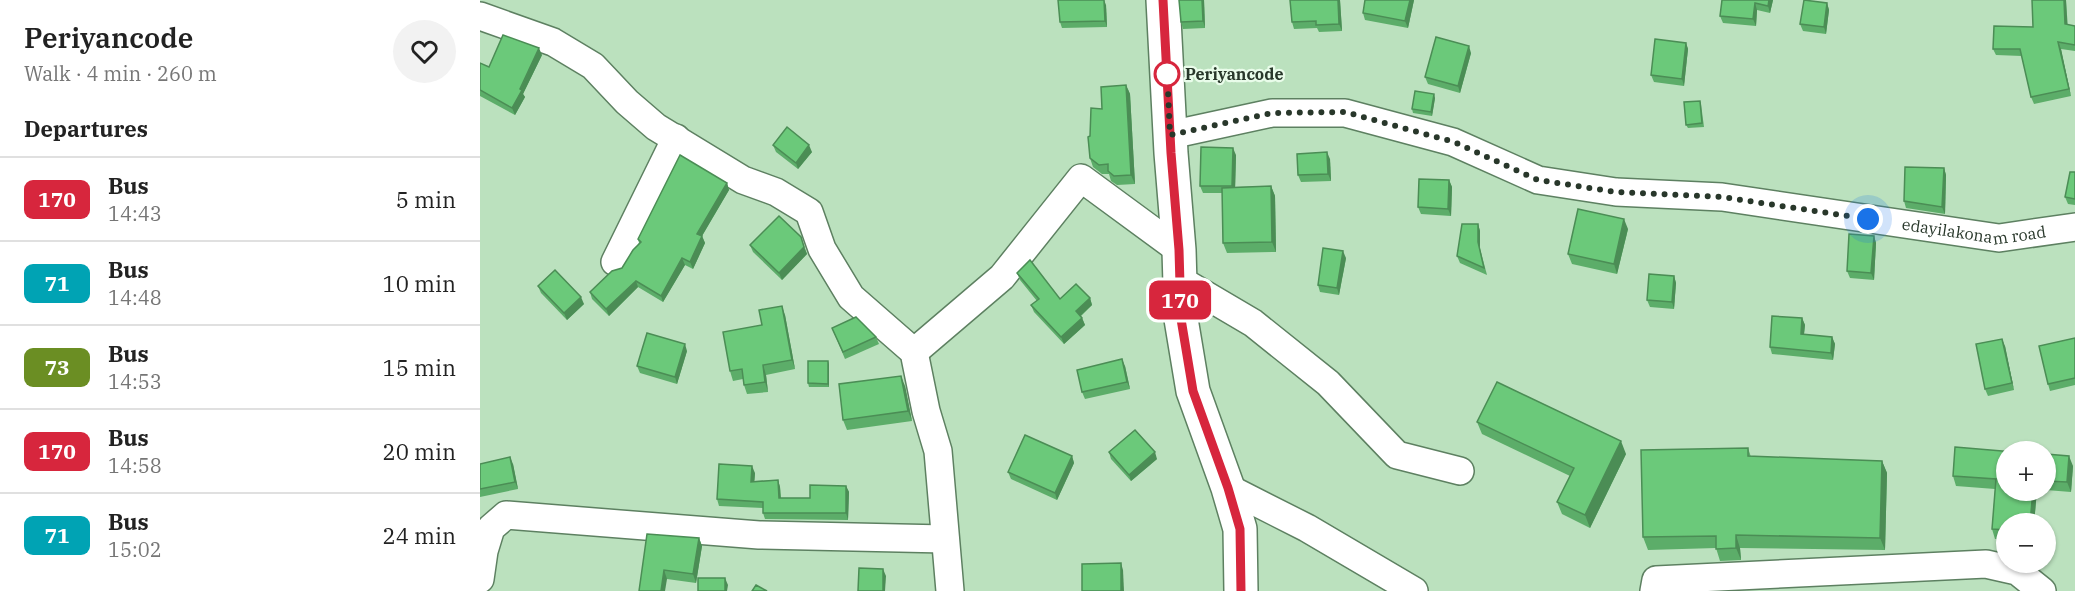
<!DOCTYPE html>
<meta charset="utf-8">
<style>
:root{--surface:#fff;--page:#f2f2f2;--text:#222;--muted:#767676;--line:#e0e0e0}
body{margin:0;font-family:"IBM Plex Serif",serif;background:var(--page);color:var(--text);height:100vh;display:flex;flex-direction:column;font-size:22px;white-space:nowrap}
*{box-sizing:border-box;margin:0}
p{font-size:20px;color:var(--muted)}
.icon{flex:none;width:33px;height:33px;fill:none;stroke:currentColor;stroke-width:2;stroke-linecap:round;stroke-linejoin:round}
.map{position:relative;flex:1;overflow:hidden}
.sheet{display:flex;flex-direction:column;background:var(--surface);width:480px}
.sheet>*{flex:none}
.badge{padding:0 12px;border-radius:9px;font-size:21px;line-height:39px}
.tools{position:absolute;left:1516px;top:441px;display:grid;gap:12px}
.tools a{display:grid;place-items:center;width:60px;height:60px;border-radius:50%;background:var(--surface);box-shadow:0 2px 4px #0004;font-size:30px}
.you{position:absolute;width:30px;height:30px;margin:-15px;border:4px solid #fff;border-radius:50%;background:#1a73e8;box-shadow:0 0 0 9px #1a73e833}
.map>.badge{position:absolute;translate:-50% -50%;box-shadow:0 0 0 3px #fff}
h2{padding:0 24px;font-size:22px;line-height:54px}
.round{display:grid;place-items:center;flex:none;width:63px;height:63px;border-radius:32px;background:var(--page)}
.headline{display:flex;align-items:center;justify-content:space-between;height:102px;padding:0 24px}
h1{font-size:28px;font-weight:600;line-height:45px}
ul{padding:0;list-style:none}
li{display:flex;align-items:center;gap:18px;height:84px;padding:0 24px;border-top:2px solid var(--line)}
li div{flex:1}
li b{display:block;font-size:22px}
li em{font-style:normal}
li .badge{min-width:66px;font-weight:700;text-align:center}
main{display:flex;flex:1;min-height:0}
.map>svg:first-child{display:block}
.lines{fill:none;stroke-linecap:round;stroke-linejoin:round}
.minor-casing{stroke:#5d8061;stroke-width:30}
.major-casing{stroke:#5d8061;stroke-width:36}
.minor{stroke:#fff;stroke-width:27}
.major{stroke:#fff;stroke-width:33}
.wall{fill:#5cad69}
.shaded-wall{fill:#4b8d55}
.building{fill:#6bc97a;stroke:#4b8d55;stroke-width:1.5}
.line-casing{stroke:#fff;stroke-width:14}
.line{stroke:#d7263d;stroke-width:9}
.walk{stroke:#28372a;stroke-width:6;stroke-dasharray:0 10.8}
.stop-dot{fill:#fff;stroke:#d7263d;stroke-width:3}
.labels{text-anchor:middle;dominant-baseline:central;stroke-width:4.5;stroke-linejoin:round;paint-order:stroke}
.stop-label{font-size:16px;font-weight:bold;fill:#28372a;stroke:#e9fcea;text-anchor:start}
.street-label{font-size:16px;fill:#28372a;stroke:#e9fcea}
</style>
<main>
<section class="sheet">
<div class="headline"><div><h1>Periyancode</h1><p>Walk · 4 min · 260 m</p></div><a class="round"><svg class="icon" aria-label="heart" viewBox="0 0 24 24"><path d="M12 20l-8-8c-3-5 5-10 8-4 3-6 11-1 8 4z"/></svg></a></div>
<h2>Departures</h2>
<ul>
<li><span class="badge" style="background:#d7263d;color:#fff">170</span><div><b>Bus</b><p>14:43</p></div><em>5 min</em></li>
<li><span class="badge" style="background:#00a3b4;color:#fff">71</span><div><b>Bus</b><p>14:48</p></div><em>10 min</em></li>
<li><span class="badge" style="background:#6b8e23;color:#fff">73</span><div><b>Bus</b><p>14:53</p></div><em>15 min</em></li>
<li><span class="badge" style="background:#d7263d;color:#fff">170</span><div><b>Bus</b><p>14:58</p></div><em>20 min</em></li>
<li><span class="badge" style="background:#00a3b4;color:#fff">71</span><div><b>Bus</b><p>15:02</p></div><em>24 min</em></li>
</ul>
</section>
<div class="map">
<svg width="1595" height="591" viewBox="0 0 1595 591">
<rect width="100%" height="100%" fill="#bbe1be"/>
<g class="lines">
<defs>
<g id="minor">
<polyline points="0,16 73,42 113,66 147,102 176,127 263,180 296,192 329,212 342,249 371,297 434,352 446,411 458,451 470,591"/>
<path id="s1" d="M690 135 792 113H865L973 142 1058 180 1136 192 1242 197 1519 238 1595 227"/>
<polyline points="135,262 196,138"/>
<polyline points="700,280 773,323 848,383 917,455 980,471"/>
<polyline points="434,352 522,277 601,178 699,250"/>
<polyline points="748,488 827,528 934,591"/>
<polyline points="0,579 4,551 11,528 26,515 279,535 465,539"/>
<polyline points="1174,591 1176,580 1506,564 1537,571 1562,591"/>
</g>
<polyline id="major" points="683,0 691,153 699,250 701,319 713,391 748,488 760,529 761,591"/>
</defs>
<use href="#minor" class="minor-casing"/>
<use href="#major" class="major-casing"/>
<use href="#minor" class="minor"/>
<use href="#major" class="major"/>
</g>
<g class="wall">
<polygon points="724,0 725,28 703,29 701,22"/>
<polygon points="810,0 860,0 862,31 839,32 837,28 814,29 812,22"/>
<polygon points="934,0 928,28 885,20 883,13"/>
<polygon points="1242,0 1293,0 1290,13 1277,10 1276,26 1243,23 1240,16"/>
<polygon points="1552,0 1586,0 1587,25 1595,26 1595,51 1581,49 1591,96 1554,104 1551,97 1542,56 1516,55 1513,49 1553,27"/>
<polygon points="1347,3 1349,10 1346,34 1323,31 1320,24"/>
<polygon points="626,5 627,27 582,28 580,22"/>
<polygon points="1206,43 1208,49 1204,86 1174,82 1171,75"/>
<polygon points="991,53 980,93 948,84 945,77"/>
<polygon points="62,55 43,94 45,97 35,115 0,96 0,63 9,67"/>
<polygon points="646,85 650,94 655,184 637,185 631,181 629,174 622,174 613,167 610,158 610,136 622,109"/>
<polygon points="955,98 952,116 933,113 932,109"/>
<polygon points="1220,101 1221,104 1224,127 1208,128 1206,125"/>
<polygon points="293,145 332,152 318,169 296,152"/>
<polygon points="756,155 755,187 791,186 795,196 796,252 747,253 743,243 742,193 723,193 720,186"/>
<polygon points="850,159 851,181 821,182 818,175"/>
<polygon points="1464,168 1466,175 1465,214 1426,208 1424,201"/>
<polygon points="1595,172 1595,205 1588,204 1585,197"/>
<polygon points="969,180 972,187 971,216 941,214 938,207"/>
<polygon points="247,183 249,190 222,236 225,243 213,269 205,265 183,302 158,287 129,316 112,299 110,292 142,268 159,243 158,239"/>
<polygon points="998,224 1000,231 1000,249 1007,275 980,263 977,256"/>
<polygon points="1148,229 1137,274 1092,264 1088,254"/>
<polygon points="1394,236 1396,243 1394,280 1370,278 1367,271"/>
<polygon points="321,237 327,254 302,280 273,252 270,245"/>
<polygon points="866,258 859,295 840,292 838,285"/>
<polygon points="537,273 580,299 610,298 612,305 601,316 602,318 605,325 584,344 554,312 551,305 557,301 540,280"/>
<polygon points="1194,276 1196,283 1194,309 1170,307 1167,300"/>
<polygon points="58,286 104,304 87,320 61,293"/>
<polygon points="305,315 315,369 286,375 288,392 267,394 264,385 263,379 253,381 250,371 282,325"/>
<polygon points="1322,318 1325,325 1324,335 1352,337 1355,344 1353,360 1292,354 1290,347"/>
<polygon points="352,328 396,337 399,344 365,359"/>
<polygon points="1595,338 1595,385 1570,391 1568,384"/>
<polygon points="1525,346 1534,390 1508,396 1505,389"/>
<polygon points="207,351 197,384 160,373 157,366"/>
<polygon points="348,361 349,365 349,387 329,387 328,383"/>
<polygon points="645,366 650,389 605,399 602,392"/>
<polygon points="425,386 432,421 367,430 363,420"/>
<polygon points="997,422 1146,454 1110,528 1082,514 1077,502 1090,476 1002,434"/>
<polygon points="1475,447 1557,490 1554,524 1527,524 1527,540 1515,539 1512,529 1515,489 1476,486 1473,476"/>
<polygon points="1268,448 1271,457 1402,461 1407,473 1405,550 1260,548 1261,560 1240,561 1236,548 1168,550 1163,537"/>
<polygon points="629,452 677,459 651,481 631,459"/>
<polygon points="1566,454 1593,466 1591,492 1566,490"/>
<polygon points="592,456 594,463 577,500 531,479 528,472"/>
<polygon points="0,464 33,464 38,489 0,497"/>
<polygon points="275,473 274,481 298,480 300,487 301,498 330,498 366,486 369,492 368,520 285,519 283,513 283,508 239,506 237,499"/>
<polygon points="219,538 222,546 216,583 187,579 159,591"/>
</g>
<g class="shaded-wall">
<polygon points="624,0 626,5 627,27 625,21"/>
<polygon points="722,0 724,0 725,28 723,21"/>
<polygon points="858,0 860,0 862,31 859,24"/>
<polygon points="930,0 934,0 928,28 925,21"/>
<polygon points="1289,0 1293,0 1290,13 1288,6"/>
<polygon points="1584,0 1586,0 1588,31 1585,24"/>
<polygon points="1275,3 1277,10 1276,26 1273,19"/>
<polygon points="1347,3 1349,10 1346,34 1344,27"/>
<polygon points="1578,42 1581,49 1591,96 1589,89"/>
<polygon points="1206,43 1208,49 1204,86 1202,79"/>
<polygon points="989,46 991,53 980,93 978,86"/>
<polygon points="59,48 62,55 43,94 45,97 35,115 32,108"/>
<polygon points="646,85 650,94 655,184 651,175"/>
<polygon points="954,94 955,98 952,116 951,112"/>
<polygon points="329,145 332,152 318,169 316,163"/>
<polygon points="753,148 756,155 755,193 752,186"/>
<polygon points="847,152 850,159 851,181 848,174"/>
<polygon points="1464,168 1466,175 1465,214 1462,207"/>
<polygon points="969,180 972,187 971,216 968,209"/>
<polygon points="247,183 249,190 219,241 217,234"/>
<polygon points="791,186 795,196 796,252 792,242"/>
<polygon points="1144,219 1148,229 1137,274 1134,264"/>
<polygon points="998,224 1000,231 1000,249 1007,275 998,242"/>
<polygon points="222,236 225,243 213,269 210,262"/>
<polygon points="1394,236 1396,243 1394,280 1391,273"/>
<polygon points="324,247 327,254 302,280 299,273"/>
<polygon points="863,251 866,258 859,295 857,288"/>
<polygon points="202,258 205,265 183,302 181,296"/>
<polygon points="1194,276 1196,283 1194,309 1192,302"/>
<polygon points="156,281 158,287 129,316 126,309"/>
<polygon points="101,297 104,304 87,320 84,313"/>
<polygon points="610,298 612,305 598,318 596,311"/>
<polygon points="302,306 305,315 315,369 312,360"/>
<polygon points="602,318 605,325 584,344 581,337"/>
<polygon points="1322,318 1325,325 1323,341 1321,334"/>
<polygon points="1352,337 1355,344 1353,360 1351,353"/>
<polygon points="1522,339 1525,346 1534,390 1532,383"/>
<polygon points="205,344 207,351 197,384 195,377"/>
<polygon points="642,359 645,366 650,389 647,382"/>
<polygon points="348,361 349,365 349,387 348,384"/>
<polygon points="283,365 286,375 288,392 285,382"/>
<polygon points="421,376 425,386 432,421 428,411"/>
<polygon points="1141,441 1146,454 1110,528 1105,515"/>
<polygon points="675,452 677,459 651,481 649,475"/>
<polygon points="592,456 594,463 577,500 575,493"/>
<polygon points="1589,456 1593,466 1591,492 1587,482"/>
<polygon points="30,457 33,464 38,489 35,482"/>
<polygon points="1402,461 1407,473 1405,550 1400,538"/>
<polygon points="272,466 275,473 274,488 271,482"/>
<polygon points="298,480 300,487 301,505 299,498"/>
<polygon points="366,486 369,492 368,520 366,513"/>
<polygon points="1553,490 1557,490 1554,524 1550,524"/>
<polygon points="1256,535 1260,548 1261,560 1256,548"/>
<polygon points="219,538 222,546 216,583 213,574"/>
<polygon points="641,563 643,570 644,591 641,591"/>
<polygon points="403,569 406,576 405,591 403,591"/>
<polygon points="184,570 187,579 185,591 181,591"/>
<polygon points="245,578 248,585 247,591 245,591"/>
</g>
<g class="building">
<polygon points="578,0 624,0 625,21 580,22"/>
<polygon points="699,0 722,0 723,21 701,22"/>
<polygon points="810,0 858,0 859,24 836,25 836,21 812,22"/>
<polygon points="885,0 930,0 925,21 883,13"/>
<polygon points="1242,0 1289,0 1288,6 1275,3 1273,19 1240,16"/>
<polygon points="1324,0 1347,3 1344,27 1320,24"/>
<polygon points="1552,0 1584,0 1585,24 1595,26 1595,45 1578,42 1589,89 1551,97 1540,49 1513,49 1514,26 1553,27"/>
<polygon points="23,35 59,48 40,89 42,90 32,108 0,90 0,63 9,67"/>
<polygon points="956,37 989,46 978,86 945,77"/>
<polygon points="1175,39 1206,43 1202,79 1171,75"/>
<polygon points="646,85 651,175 634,176 628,171 628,164 619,165 610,158 608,137 610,136 611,108 622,109 621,87"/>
<polygon points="935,91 954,94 951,112 932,109"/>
<polygon points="1220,101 1222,123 1206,125 1204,102"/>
<polygon points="307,127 329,145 316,163 293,145"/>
<polygon points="721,147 753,148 752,186 720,186"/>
<polygon points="847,152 848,174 818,175 817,154"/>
<polygon points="200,155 247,183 217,234 222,236 210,262 202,258 181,296 156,281 126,309 110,292 132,271 142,268 153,250 161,242 158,239"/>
<polygon points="1425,167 1464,168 1462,207 1424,201"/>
<polygon points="1590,172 1595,172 1595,199 1585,197"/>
<polygon points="939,179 969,180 968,209 938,207"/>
<polygon points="791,186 792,242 743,243 742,188"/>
<polygon points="1098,209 1144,219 1134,264 1088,254"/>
<polygon points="299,216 321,237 324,247 299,273 270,245"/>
<polygon points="982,224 998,224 998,242 1004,268 977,256"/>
<polygon points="1369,234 1394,236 1391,273 1367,271"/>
<polygon points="843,248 863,251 857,288 838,285"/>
<polygon points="550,260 580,299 596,284 610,298 596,311 602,318 581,337 551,305 559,299 537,273"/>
<polygon points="75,270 101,297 84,313 58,286"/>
<polygon points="1169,274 1194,276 1192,302 1167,300"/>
<polygon points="302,306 312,360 283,365 285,382 264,385 262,369 250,371 243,332 282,325 279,310"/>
<polygon points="1292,316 1322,318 1321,334 1352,337 1351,353 1290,347"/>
<polygon points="376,317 396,337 363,352 352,328"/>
<polygon points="167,333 205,344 195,377 157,366"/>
<polygon points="1595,338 1595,378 1568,384 1559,346"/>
<polygon points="1522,339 1532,383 1505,389 1496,344"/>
<polygon points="642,359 647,382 602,392 597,370"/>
<polygon points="328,361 348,361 348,384 328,383"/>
<polygon points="421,376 428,411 363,420 359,384"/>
<polygon points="1017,382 1141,441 1105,515 1077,502 1094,468 997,422"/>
<polygon points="655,430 675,452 649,475 629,452"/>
<polygon points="545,435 592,456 575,493 528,472"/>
<polygon points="1475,447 1534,452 1527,452 1527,490 1553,490 1550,524 1527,524 1527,530 1512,529 1516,479 1473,476"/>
<polygon points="1268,448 1268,456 1402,461 1400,538 1256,535 1256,548 1236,549 1236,536 1163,537 1161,450"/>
<polygon points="1566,454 1589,456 1587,482 1566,481"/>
<polygon points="30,457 35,482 0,489 0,464"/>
<polygon points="239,464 272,466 271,482 298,480 299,498 330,498 330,485 366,486 366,513 283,513 283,502 237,499"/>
<polygon points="167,534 219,538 213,574 184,570 181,591 159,591"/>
<polygon points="641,563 641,591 602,591 602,564"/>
<polygon points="379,568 403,569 403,591 378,591"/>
<rect x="218" y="578" width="27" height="13"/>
<polygon points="276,585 287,591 272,591"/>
</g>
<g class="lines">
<defs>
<polyline id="line" points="683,0 691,153 699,250 701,319 713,391 748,488 760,529 761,591"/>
</defs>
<use href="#line" class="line-casing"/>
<use href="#line" class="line"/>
<polyline class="walk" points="687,74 687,68 690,135 792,113 865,112 974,142 1058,180 1136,192 1242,197 1388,219"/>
</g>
<circle class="stop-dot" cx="687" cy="74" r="12"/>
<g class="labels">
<g class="stop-label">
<text x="705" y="74">Periyancode</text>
</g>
<g class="street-label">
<text stroke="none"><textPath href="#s1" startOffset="822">edayilakonam road</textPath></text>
</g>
</g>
</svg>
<div class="tools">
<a>+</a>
<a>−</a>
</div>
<div class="you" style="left:1388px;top:219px"></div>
<b class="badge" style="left:700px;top:300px;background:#d7263d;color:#fff">170</b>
</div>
</main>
